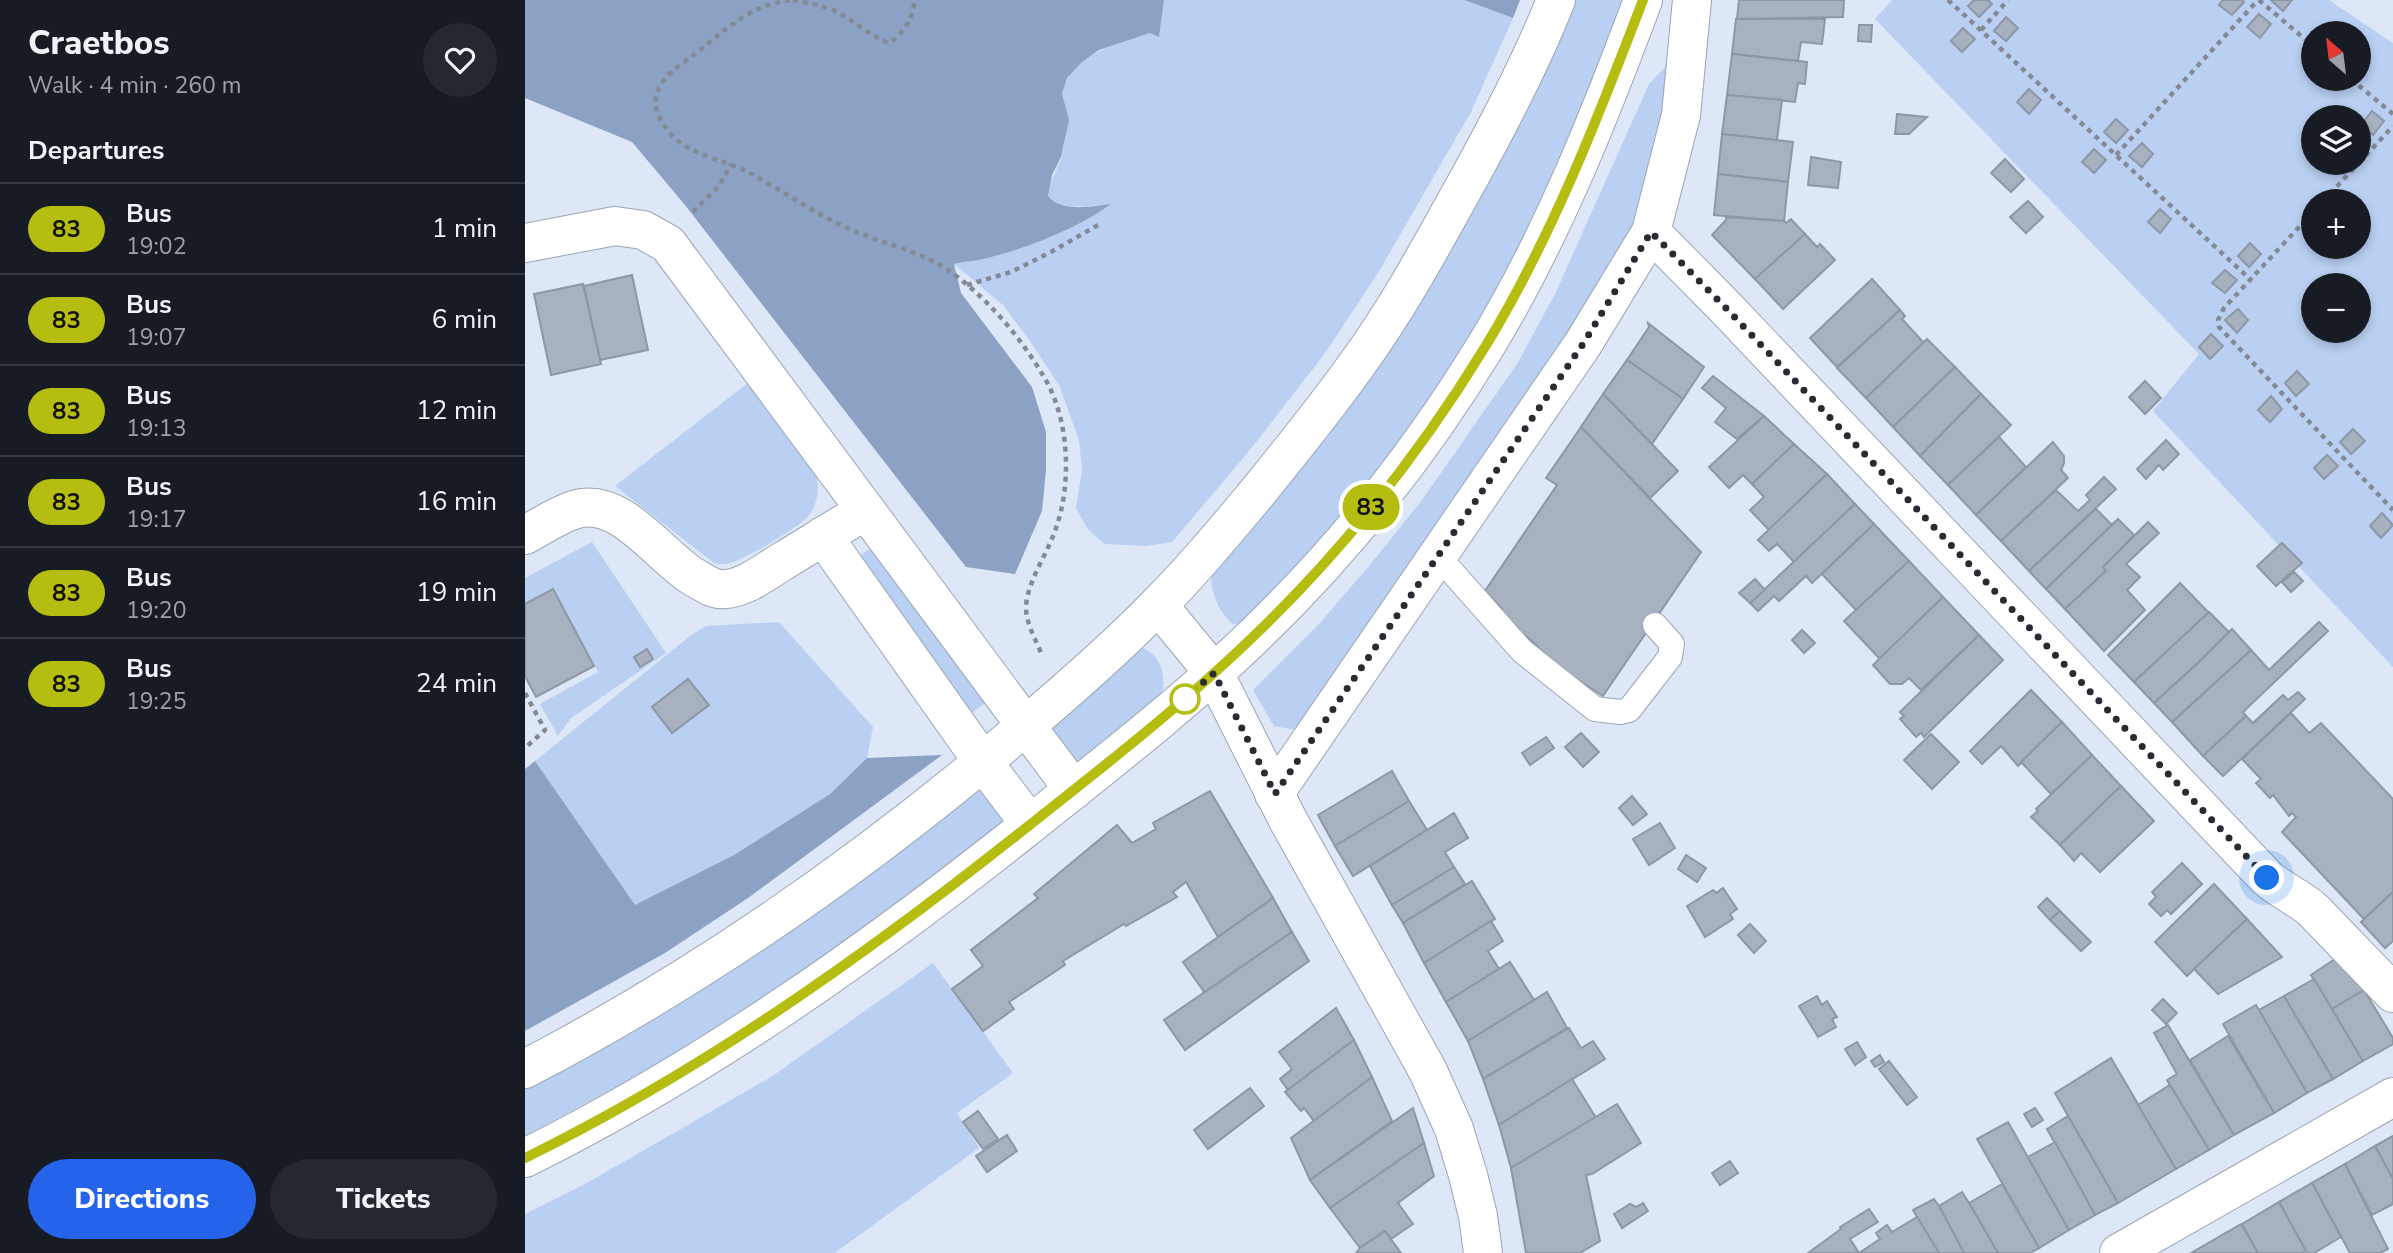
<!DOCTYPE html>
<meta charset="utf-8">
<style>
:root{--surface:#171b24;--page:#242831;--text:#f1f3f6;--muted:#9ea1a6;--line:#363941;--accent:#2563eb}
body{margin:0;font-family:"Nunito Sans",sans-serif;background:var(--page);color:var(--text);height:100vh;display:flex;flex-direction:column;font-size:26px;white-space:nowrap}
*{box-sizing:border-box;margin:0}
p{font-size:23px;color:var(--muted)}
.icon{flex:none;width:38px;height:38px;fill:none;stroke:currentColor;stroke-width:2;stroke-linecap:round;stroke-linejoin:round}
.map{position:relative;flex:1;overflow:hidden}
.details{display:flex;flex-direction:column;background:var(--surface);width:525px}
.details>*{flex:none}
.badge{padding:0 14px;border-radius:23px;font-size:24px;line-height:46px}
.needle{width:46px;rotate:332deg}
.controls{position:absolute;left:1776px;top:21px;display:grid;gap:14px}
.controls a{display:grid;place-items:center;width:70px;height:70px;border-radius:50%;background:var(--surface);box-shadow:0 4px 10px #0003;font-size:35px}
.you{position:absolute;width:35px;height:35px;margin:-18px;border:5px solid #fff;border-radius:50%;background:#1a73e8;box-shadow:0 0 0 10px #1a73e833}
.map>.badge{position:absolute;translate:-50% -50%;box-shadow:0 0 0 4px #fff}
h2{padding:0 28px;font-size:26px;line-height:63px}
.round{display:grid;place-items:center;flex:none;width:74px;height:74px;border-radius:37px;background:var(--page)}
.summary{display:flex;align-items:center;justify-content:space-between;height:119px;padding:0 28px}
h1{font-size:33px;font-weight:800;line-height:52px}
.button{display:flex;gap:14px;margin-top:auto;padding:14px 28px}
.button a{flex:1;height:80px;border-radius:42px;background:var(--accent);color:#fff;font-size:28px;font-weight:800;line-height:80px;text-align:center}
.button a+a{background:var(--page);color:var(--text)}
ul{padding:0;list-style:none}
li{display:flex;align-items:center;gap:21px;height:91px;padding:0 28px;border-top:2px solid var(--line)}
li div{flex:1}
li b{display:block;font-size:26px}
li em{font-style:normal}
li .badge{min-width:77px;font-weight:700;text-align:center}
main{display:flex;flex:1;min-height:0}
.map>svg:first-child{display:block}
.green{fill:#b9d0f2;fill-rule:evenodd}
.forest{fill:#8ba2c4}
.building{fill:#a7b1c0;stroke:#8d97a6;stroke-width:2}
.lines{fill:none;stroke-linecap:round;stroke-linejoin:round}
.service-casing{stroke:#9ba5b4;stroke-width:26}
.minor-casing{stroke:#9ba5b4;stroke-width:40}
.tertiary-casing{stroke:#9ba5b4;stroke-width:40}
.path{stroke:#838a96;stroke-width:4.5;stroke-dasharray:5 5;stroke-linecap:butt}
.service{stroke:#fff;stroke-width:24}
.minor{stroke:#fff;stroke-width:38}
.tertiary{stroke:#fff;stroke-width:38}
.line-casing{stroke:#fff;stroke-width:16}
.line{stroke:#b4bd10;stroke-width:10}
.walk{stroke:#282c32;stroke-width:7;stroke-dasharray:0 12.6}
.stop-dot{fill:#fff;stroke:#b4bd10;stroke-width:3.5}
</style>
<main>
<section class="details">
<div class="summary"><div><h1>Craetbos</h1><p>Walk · 4 min · 260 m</p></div><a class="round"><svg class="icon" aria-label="heart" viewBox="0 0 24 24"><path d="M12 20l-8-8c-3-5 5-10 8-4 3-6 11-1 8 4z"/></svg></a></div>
<h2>Departures</h2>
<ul>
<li><span class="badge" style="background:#b4bd10;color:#111">83</span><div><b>Bus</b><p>19:02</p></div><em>1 min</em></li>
<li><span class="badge" style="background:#b4bd10;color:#111">83</span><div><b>Bus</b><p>19:07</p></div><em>6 min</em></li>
<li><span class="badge" style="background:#b4bd10;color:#111">83</span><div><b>Bus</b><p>19:13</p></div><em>12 min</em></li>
<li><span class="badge" style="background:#b4bd10;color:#111">83</span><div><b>Bus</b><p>19:17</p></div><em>16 min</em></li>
<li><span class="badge" style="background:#b4bd10;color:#111">83</span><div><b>Bus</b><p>19:20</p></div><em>19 min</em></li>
<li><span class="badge" style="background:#b4bd10;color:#111">83</span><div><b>Bus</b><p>19:25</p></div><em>24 min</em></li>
</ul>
<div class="button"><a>Directions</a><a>Tickets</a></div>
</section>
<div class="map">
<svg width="1868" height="1253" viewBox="0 0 1868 1253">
<rect width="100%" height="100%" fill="#dde7f7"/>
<g class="green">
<path d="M639 0H938L988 18 946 112 853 273 801 352 725 450 647 542 621 546 579 544 562 528 551 508 557 470 554 441 535 387 507 344 478 305 429 264C478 256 544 236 584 205 566 204 538 213 523 196 524 181 533 170 537 155 539 146 540 137 542 128 545 115 535 103 538 91 545 56 595 42 625 33L634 37Z"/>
<path d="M1047 0H1104L1006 224 976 285 896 412 841 487 777 566 715 624H708C694 613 686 593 686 576Z"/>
<path d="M1367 0H1804L1868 43V667L1628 411 1674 354 1350 19ZM1788 33H1834V79H1788ZM1788 117H1834V163H1788ZM1788 201H1834V247H1788ZM1788 285H1834V331H1788Z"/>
<path d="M1145 62C1140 103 1137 145 1124 184 1112 222 1094 257 1074 291L771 730 749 726 728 690 794 624 844 566 897 500 992 364 1030 294 1124 84Z"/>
<path d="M228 379 291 471C294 486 294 501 285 514 276 527 220 559 205 563 200 565 194 564 189 563L90 486Z"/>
<polygon points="67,542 141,653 46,718 33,736 15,704 73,672 28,589 0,604 0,578"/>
<polygon points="348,549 462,702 445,714 334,558 341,551"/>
<polygon points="254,622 348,727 342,758 305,794 209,855 110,906 10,761 165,636 181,626"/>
<path d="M617 648C637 655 642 679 636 697L552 767 521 731 611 649Z"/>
<polygon points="453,786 481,822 298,959 150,1055 0,1136 0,1085"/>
<polygon points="408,963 488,1073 432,1113 454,1148 310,1253 0,1253 0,1214 60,1184 246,1077"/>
</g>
<g class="forest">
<path d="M0 0H639L634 37 625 33 574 50 556 63 542 78 537 94 544 120 536 157 527 175 523 196C537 213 567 206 586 204 554 228 505 247 466 257 454 261 441 261 429 264L436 293 507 387 521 432V470L517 511 490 574 441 567 160 205 107 142 0 98Z"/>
<polygon points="939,0 995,0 988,18"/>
<polygon points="417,755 223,898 140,953 0,1031 0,769 10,761 110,905 209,855 305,794 342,758"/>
</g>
<g class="building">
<polygon points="1214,0 1319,0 1318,17 1212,19"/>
<polygon points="1449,0 1463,0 1467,4 1454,17 1443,6"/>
<polygon points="1698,0 1717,0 1719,2 1707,15 1694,5"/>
<polygon points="1746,0 1767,0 1758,11"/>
<polygon points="1734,14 1746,24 1735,38 1722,27"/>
<polygon points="1481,17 1493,28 1481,41 1469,31"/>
<polygon points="1211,19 1300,19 1297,44 1276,42 1273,61 1207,54"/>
<polygon points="1334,25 1347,25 1346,42 1333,41"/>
<polygon points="1438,28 1450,39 1437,52 1426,41"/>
<polygon points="1207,54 1282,62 1280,84 1273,83 1270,102 1202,95"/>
<polygon points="1504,89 1516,100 1504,114 1492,102"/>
<polygon points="1202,95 1257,100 1252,140 1197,134"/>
<polygon points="1847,111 1859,121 1848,135 1836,125"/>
<polygon points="1372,114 1402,117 1384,134 1370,134"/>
<polygon points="1591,119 1603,130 1591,143 1579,132"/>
<polygon points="1197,134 1268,142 1263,182 1193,174"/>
<polygon points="1617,143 1628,154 1617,167 1604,156"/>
<polygon points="1569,149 1581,160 1569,173 1557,162"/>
<polygon points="1286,157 1316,162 1313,188 1283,185"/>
<polygon points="1480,159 1499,179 1486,192 1466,173"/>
<polygon points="1193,174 1263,182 1259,221 1189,215"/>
<polygon points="1503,201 1518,217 1501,233 1485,217"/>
<polygon points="1635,209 1646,219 1635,233 1623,222"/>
<polygon points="1201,217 1259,221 1261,223 1266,219 1280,234 1230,279 1187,235 1201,220"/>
<polygon points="1280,234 1292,247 1295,244 1310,260 1258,309 1230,279"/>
<polygon points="1725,243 1736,254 1724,267 1713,256"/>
<polygon points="1700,270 1712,280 1700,293 1687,283"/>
<polygon points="107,275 123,350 75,360 59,286"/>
<polygon points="1347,279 1375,310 1312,367 1285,338"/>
<polygon points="58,284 76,364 26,375 9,294"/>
<polygon points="1713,309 1723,320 1712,333 1700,320"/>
<polygon points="1375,310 1380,316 1377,319 1399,343 1341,398 1312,368"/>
<polygon points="1123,323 1179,367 1158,399 1102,360 1124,327"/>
<polygon points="1686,334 1698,346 1685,359 1674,347"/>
<polygon points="1402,339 1430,367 1368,427 1341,398"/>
<polygon points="1102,360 1158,399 1127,444 1078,394"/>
<polygon points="1430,367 1456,394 1395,456 1368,427"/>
<polygon points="1772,371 1784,384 1771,396 1760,383"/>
<polygon points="1188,376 1239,416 1212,439 1190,422 1201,408 1177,388"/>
<polygon points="1620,381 1636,398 1620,414 1604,397"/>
<polygon points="1078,394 1153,471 1125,498 1056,427"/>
<polygon points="1456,394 1486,425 1423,485 1395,456"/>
<polygon points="1746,396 1757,409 1745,422 1733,410"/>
<polygon points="1239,416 1269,444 1227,484 1218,475 1204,488 1184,467"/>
<polygon points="1056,427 1176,552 1078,696 1031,666 1005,639 972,617 977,609 960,591 1032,485 1021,478"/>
<polygon points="1828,429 1840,441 1826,454 1815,442"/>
<polygon points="1474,437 1501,467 1451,515 1423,485"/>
<polygon points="1641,440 1654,454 1638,470 1634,465 1621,479 1612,469"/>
<polygon points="1528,442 1539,456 1539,463 1536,470 1543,478 1476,541 1451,515"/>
<polygon points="1269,444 1302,474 1244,530 1225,510 1239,497 1227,484"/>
<polygon points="1802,455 1813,466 1799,479 1789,468"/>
<polygon points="1302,474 1330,504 1269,562 1252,544 1244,551 1233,540"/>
<polygon points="1579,477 1591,489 1504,571 1476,541 1531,490 1553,511 1565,500 1561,495"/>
<polygon points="1330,504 1349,524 1287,583 1281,576 1254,601 1249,596 1233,611 1225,603"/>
<polygon points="1571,509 1587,525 1521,589 1504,571"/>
<polygon points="1857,513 1868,525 1856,538 1845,526"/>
<polygon points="1593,519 1609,535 1578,567 1581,571 1540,609 1521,589"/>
<polygon points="1623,522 1634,533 1601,564 1615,577 1602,590 1620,610 1579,651 1540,609 1581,571 1578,567"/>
<polygon points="1349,524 1384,561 1331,610 1297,574"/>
<polygon points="1757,543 1777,563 1751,586 1732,566"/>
<polygon points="1384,561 1418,597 1355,659 1319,621"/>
<polygon points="1769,572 1778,581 1766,592 1757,582"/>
<polygon points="1230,579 1240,590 1225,603 1214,593"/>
<polygon points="1655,583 1684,613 1609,682 1583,655"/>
<polygon points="28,589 69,666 11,697 0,676 0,604"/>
<polygon points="1418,597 1454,635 1396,690 1384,678 1377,684 1365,684 1348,665"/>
<polygon points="1684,612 1704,632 1673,663 1629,703 1609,682"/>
<polygon points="1794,622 1803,631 1718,712 1721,716 1678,756 1647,722 1726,650 1744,670"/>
<polygon points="1707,629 1726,650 1647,722 1629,703 1673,663"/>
<polygon points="1277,630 1290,643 1279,653 1267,640"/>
<polygon points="1454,635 1478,660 1399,737 1396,733 1391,737 1375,719 1379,716 1375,712"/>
<polygon points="122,649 128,659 115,667 109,657"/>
<polygon points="163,679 184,705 147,733 127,707"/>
<polygon points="1506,690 1537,722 1493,766 1476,746 1457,764 1445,751"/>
<polygon points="1773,692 1780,699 1698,776 1678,756 1721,716 1728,723 1758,695 1763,700"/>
<polygon points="1766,713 1784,733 1796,723 1868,799 1868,892 1839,919 1757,832 1771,817 1767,813 1764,816 1748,795 1745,798 1731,783 1736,779 1717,759"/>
<polygon points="1537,722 1567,755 1526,794 1496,762"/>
<polygon points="1056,733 1074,752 1058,767 1040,747"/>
<polygon points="1406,734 1434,762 1407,789 1379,760"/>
<polygon points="1021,737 1029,748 1005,765 997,753"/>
<polygon points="1567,755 1596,786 1535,845 1506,817 1513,811 1511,809"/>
<polygon points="867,771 884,801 810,846 793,815"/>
<polygon points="1596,786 1629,821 1575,872 1556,853 1549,861 1535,845"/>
<polygon points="685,791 748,898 693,937 661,882 648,892 652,897 601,926 599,924 538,961 540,965 484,1002 489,1009 458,1031 427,989 458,966 446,950 513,898 509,894 592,825 607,843 631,829 628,823"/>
<polygon points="1107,796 1122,814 1108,825 1094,808"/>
<polygon points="884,801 902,830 828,876 810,846"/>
<polygon points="929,813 943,838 920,852 929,867 867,905 845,866"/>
<polygon points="1135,823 1150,848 1124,865 1108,839"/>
<polygon points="1161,855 1181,868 1172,882 1153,869"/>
<polygon points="1657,863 1677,884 1646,914 1642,910 1636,916 1624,904 1631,897 1627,892"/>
<polygon points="929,867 940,884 878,923 867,905"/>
<polygon points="947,881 970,919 899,963 878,923"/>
<polygon points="1689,884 1722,919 1662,976 1630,942"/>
<polygon points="1198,888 1212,909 1205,914 1208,919 1180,937 1162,906 1188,890 1191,893"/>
<polygon points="1868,892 1868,941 1860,948 1836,922"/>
<polygon points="748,898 767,932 680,993 658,962"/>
<polygon points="1522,898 1535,911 1525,920 1513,907"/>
<polygon points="1535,911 1566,942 1556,951 1525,920"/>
<polygon points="1722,919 1757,957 1693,994 1669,969"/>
<polygon points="966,921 978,941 963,951 974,969 921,1002 899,963"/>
<polygon points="1225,924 1241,941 1229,953 1213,935"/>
<polygon points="767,932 784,961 660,1050 639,1020"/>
<polygon points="1810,959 1839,990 1807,1009 1786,975"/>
<polygon points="985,962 1009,1000 943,1041 921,1002"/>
<polygon points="1789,979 1838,1061 1808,1079 1759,996"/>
<polygon points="1839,990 1868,1038 1868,1044 1838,1061 1807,1009"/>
<polygon points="1022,992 1042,1028 958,1079 943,1041"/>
<polygon points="1292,996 1297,1005 1302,1001 1312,1017 1307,1019 1311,1027 1293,1037 1274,1006"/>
<polygon points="1759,996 1808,1079 1782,1093 1734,1010"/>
<polygon points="1638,999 1652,1013 1641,1024 1627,1010"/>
<polygon points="1731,1005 1782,1093 1749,1113 1698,1024"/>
<polygon points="811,1008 829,1040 763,1090 755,1079 767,1069 754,1052"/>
<polygon points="1643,1025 1709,1135 1684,1150 1642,1080 1652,1074 1629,1033"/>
<polygon points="1044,1028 1056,1048 1068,1041 1080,1059 974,1125 958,1079"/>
<polygon points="1703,1036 1749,1113 1709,1135 1665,1060"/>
<polygon points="829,1040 847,1077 789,1121 779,1108 776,1111 760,1092"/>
<polygon points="1332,1042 1341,1057 1330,1065 1320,1049"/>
<polygon points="1355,1055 1359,1062 1350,1067 1346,1061"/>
<polygon points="1586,1058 1651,1169 1593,1203 1530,1093"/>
<polygon points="1364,1061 1392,1097 1382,1105 1354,1069"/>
<polygon points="847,1077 867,1121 785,1180 766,1138"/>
<polygon points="1047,1079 1071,1118 986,1168 974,1125"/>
<polygon points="1645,1085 1684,1150 1651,1169 1613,1105"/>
<polygon points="725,1088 739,1106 683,1149 669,1130"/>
<polygon points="1092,1104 1116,1143 1067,1174 1061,1175 1075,1241 1055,1253 1001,1253 986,1168"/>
<polygon points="888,1108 899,1143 805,1208 785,1180"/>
<polygon points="1510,1108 1518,1120 1507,1127 1499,1114"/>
<polygon points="453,1111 473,1139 458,1149 438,1122"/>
<polygon points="1543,1116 1593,1203 1570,1215 1522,1129"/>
<polygon points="1483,1122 1544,1230 1514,1248 1452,1139"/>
<polygon points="482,1135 492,1151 462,1172 451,1156"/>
<polygon points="1868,1136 1868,1179 1850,1146"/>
<polygon points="1530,1142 1570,1215 1544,1230 1503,1157"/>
<polygon points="899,1143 909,1176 873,1203 888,1224 866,1239 860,1231 835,1248 805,1208"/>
<polygon points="1850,1146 1868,1179 1868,1204 1847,1215 1820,1164"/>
<polygon points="1205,1161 1213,1173 1195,1185 1187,1173"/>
<polygon points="1820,1164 1863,1249 1855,1253 1825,1253 1787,1183"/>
<polygon points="1787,1183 1816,1237 1789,1253 1782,1253 1754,1202"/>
<polygon points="1477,1184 1514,1248 1505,1253 1473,1253 1444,1203"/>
<polygon points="1437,1192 1444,1203 1473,1253 1439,1253 1414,1206"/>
<polygon points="1409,1199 1414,1206 1439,1253 1414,1253 1392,1217 1388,1210"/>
<polygon points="1754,1202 1781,1251 1777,1253 1733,1253 1717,1224"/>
<polygon points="1118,1203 1123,1211 1097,1228 1089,1214 1105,1204 1111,1207"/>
<polygon points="1344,1209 1353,1222 1325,1239 1334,1253 1283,1253 1316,1229 1315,1227"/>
<polygon points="1392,1217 1414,1253 1334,1253 1355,1239 1351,1233 1362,1225 1367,1232"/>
<polygon points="1716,1224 1733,1253 1666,1253"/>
<polygon points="860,1231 876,1253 831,1253 835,1248"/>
</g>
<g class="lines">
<defs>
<polyline id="service" points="913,556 997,651 1070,709 1095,712 1104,710 1145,657 1147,644 1130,625"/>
<g id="minor">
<path d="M1126 232 1200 307 1742 878C1757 891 1773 897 1788 910L1868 993"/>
<polyline points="0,243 90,226 118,230 143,244 501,726"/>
<path d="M0 535C17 526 34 514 52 509 95 497 134 555 167 576 178 582 189 591 201 589 222 587 241 571 258 561 286 544 313 527 340 511"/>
<polyline points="298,536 458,762"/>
<polyline points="633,605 689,673 763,820 903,1071 929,1129 943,1175 953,1216 958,1253"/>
<polyline points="749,794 1058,344 1126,232 1156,115 1167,0"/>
<polyline points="1594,1253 1868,1097"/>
</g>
<g id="tertiary">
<polyline points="501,726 549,790"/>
<polyline points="458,762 505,824"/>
<path d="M0 1069C173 979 335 866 484 740 535 697 585 654 631 607 665 573 696 536 727 499 762 456 798 412 830 367 869 314 901 256 933 198 969 134 1004 68 1031 0"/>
<path d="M0 1158C179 1069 342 954 498 830 578 766 659 704 733 632 820 548 897 450 960 347 1026 239 1074 118 1118 0"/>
</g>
</defs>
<use href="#service" class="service-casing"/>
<use href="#minor" class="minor-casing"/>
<use href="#tertiary" class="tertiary-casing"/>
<g class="path">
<path d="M265 0C223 6 202 29 170 54 151 68 120 87 134 116 138 125 146 135 153 141 170 155 200 161 221 171 261 192 299 221 342 236 368 246 396 253 420 268 460 295 495 336 519 377 545 420 547 485 530 531 521 556 504 579 501 605 500 622 511 640 517 655"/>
<path d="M268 0C285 3 301 6 316 14 333 24 346 36 364 43 380 32 387 19 390 0"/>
<polyline points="1423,0 1726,280"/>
<polyline points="1734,0 1788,46"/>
<polyline points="1456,30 1483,0"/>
<polyline points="1826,79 1868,114"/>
<polyline points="1591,155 1733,0"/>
<polyline points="1834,163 1868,126"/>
<polyline points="1798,201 1834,163"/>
<polyline points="168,212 194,186 206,164"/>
<polyline points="1788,212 1699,308 1693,320 1694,327 1868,510"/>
<polyline points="442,285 486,272 526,252 573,225"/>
<polyline points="0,693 20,730 0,748"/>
</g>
<use href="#service" class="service"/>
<use href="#minor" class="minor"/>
<use href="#tertiary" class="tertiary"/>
</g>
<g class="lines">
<defs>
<path id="line" d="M0 1158C177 1071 338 957 492 835 574 770 657 706 733 632 820 548 897 450 960 347 1026 239 1073 118 1118 0"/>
</defs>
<use href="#line" class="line-casing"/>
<use href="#line" class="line"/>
<polyline class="walk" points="660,699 655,703 689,673 750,794 1058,344 1126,232 1200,307 1742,878"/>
</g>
<circle class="stop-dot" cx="660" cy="699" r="14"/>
</svg>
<div class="controls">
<a><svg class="needle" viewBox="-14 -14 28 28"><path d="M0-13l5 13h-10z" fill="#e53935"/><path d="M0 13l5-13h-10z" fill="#9ea1a6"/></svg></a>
<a><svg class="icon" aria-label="layers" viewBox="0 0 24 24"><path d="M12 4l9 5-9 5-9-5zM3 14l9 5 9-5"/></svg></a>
<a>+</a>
<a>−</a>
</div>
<div class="you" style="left:1742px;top:878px"></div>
<b class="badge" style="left:846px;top:507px;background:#b4bd10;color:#111">83</b>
</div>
</main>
